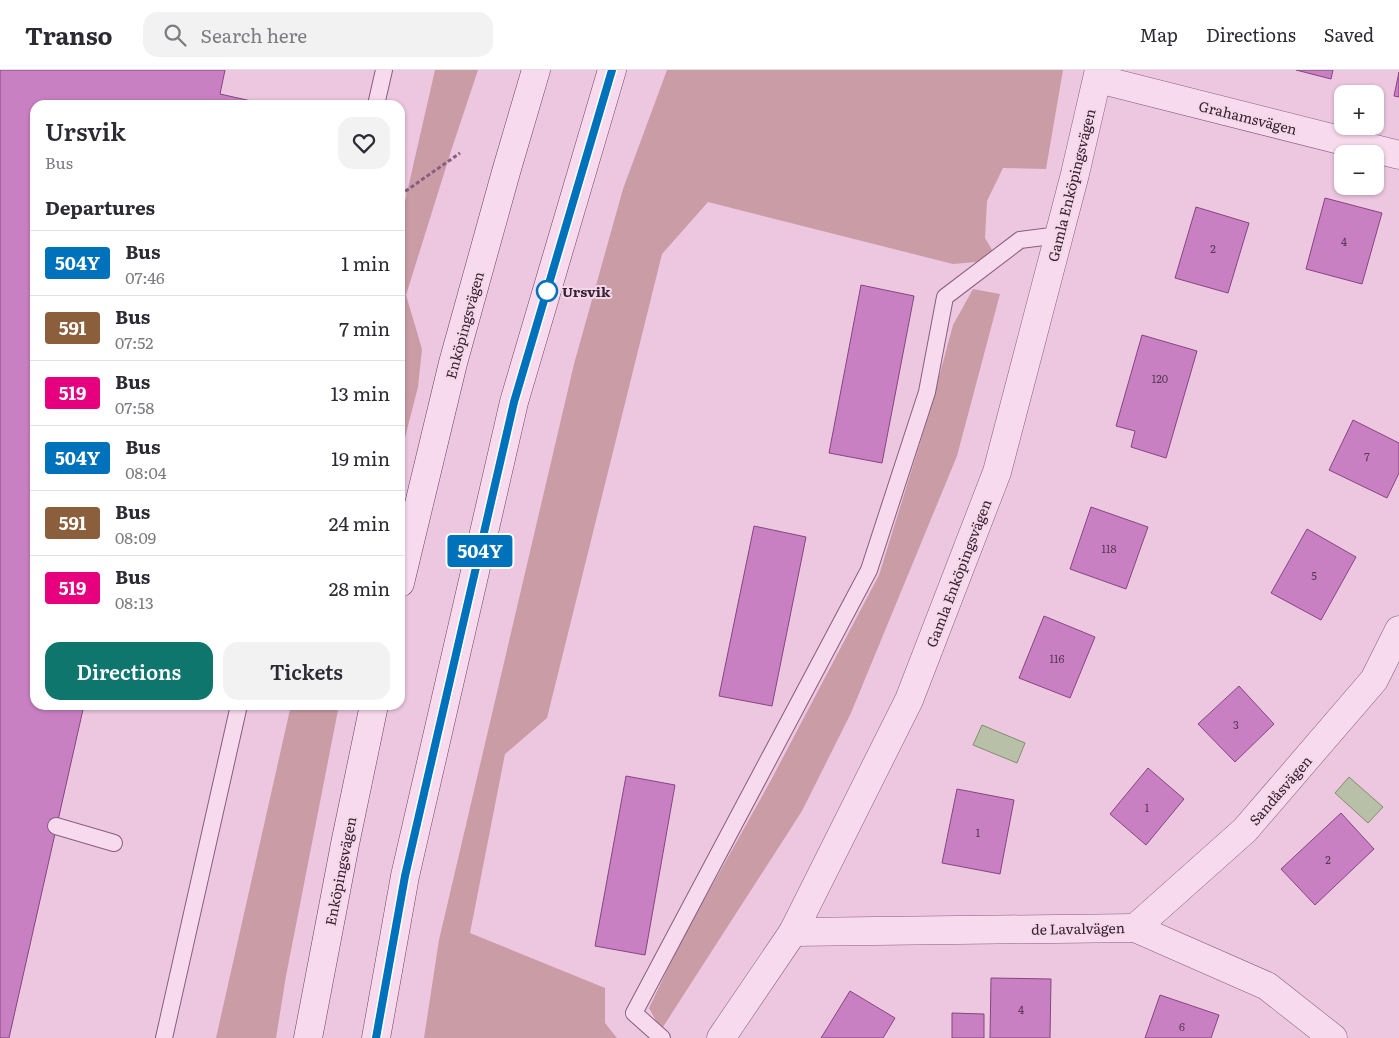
<!DOCTYPE html>
<meta charset="utf-8">
<style>
:root{--surface:#fff;--page:#f2f2f3;--text:#2b2b33;--muted:#7c7c81;--line:#e1e1e2;--accent:#0f766e}
body{margin:0;font-family:Literata,serif;background:var(--page);color:var(--text);height:100vh;display:flex;flex-direction:column;font-size:19px;white-space:nowrap}
*{box-sizing:border-box;margin:0}
p{font-size:16px;color:var(--muted)}
.icon{flex:none;width:28px;height:28px;fill:none;stroke:currentColor;stroke-width:2;stroke-linecap:round;stroke-linejoin:round}
.map{position:relative;flex:1;overflow:hidden}
.panel{position:absolute;left:30px;top:30px;width:375px;height:610px;display:flex;flex-direction:column;background:var(--surface);border-radius:15px;box-shadow:0 1px 4px #0004}
.panel>*{flex:none}
.badge{padding:0 10px;border-radius:4px;font-size:18px;line-height:32px}
.controls{position:absolute;left:1334px;top:15px;display:grid;gap:10px}
.controls a{display:grid;place-items:center;width:50px;height:50px;border-radius:10px;background:var(--surface);box-shadow:0 1px 4px #0004;font-size:25px}
.map>.badge{position:absolute;translate:-50% -50%;box-shadow:0 0 0 2px #fff}
h2{padding:0 15px;font-size:19px;line-height:45px}
.round{display:grid;place-items:center;flex:none;width:52px;height:52px;border-radius:15px;background:var(--page)}
.head{display:flex;align-items:center;justify-content:space-between;height:85px;padding:0 15px}
h1{font-size:24px;font-weight:600;line-height:38px}
.primary-button{display:flex;gap:10px;margin-top:auto;padding:10px 15px}
.primary-button a{flex:1;height:58px;border-radius:15px;background:var(--accent);color:#fff;font-size:20px;font-weight:600;line-height:58px;text-align:center}
.primary-button a+a{background:var(--page);color:var(--text)}
ul{padding:0;list-style:none}
li{display:flex;align-items:center;gap:15px;height:65px;padding:0 15px;border-top:1px solid var(--line)}
li div{flex:1}
li b{display:block;font-size:19px}
li em{font-style:normal}
li .badge{min-width:55px;font-weight:700;text-align:center}
header{display:flex;align-items:center;gap:30px;box-sizing:border-box;height:70px;padding:0 25px;background:var(--surface);border-bottom:1px solid var(--line)}
header strong{font-size:24px}
nav{display:flex;gap:28px;margin-inline-start:auto;font-size:18px}
.search{width:350px;height:45px;background:var(--page);display:flex;align-items:center;gap:12px;box-sizing:border-box;padding:0 18px;border-radius:15px;color:var(--muted);font-size:19px}
.map>svg:first-child{display:block}
.green{fill:#ca9ca6}
.water{fill:#b8c0a8;stroke:#828e6f}
.building{fill:#c880c3;stroke:#854581}
.lines{fill:none;stroke-linecap:round;stroke-linejoin:round}
.service-casing{stroke:#875e7f;stroke-width:18}
.minor-casing{stroke:#875e7f;stroke-width:29}
.secondary-casing{stroke:#694162;stroke-width:29}
.path{stroke:#875e7f;stroke-width:3;stroke-dasharray:4 2.5;stroke-linecap:butt}
.service{stroke:#f7daed;stroke-width:16}
.minor{stroke:#f7daed;stroke-width:28}
.secondary{stroke:#f7daed;stroke-width:28}
.line-casing{stroke:#fff;stroke-width:11}
.line{stroke:#0072bc;stroke-width:8}
.stop-dot{fill:#fff;stroke:#0072bc;stroke-width:2.5}
.labels{text-anchor:middle;dominant-baseline:central;stroke-width:4;stroke-linejoin:round;paint-order:stroke}
.number-label{font-size:11px;fill:#5c3858}
.street-label{font-size:14px;fill:#382035;stroke:#f4d7e9}
.stop-label{font-size:14px;font-weight:bold;fill:#382035;stroke:#f4d7e9;text-anchor:start}
</style>
<header>
<strong>Transo</strong>
<div class="search"><svg class="icon" aria-label="search" viewBox="0 0 24 24"><circle cx="10" cy="10" r="6"/><path d="M15 15l6 6"/></svg>Search here</div>
<nav><a>Map</a><a>Directions</a><a>Saved</a></nav>
</header>
<div class="map">
<svg width="1399" height="968" viewBox="0 0 1399 968">
<rect width="100%" height="100%" fill="#ecc7df"/>
<g class="green">
<polygon points="435,0 478,0 452,78 406,225 422,279 418,317 400,387 400,153"/>
<polygon points="667,0 1063,0 1046,99 1003,98 987,131 985,168 998,190 953,194 708,132 662,184 547,648 505,684 470,863 605,918 605,953 617,968 424,968 439,870 574,294 623,119"/>
<polygon points="973,219 1000,224 957,386 851,643 802,741 661,960 649,938 681,871 770,712 879,505 929,344 953,255"/>
<polygon points="291,635 339,635 286,906 276,968 216,968"/>
</g>
<g class="water">
<polygon points="982,655 1025,673 1017,693 973,675"/>
<polygon points="1349,707 1383,737 1368,753 1335,723"/>
</g>
<g class="building">
<polygon points="0,0 225,0 220,24 260,33 260,35 35,35 35,635 84,635 9,968 0,968"/>
<polygon points="1296,0 1333,0 1331,9"/>
<polygon points="1399,2 1399,27 1394,26"/>
<polygon points="1325,128 1382,143 1362,214 1306,199"/>
<polygon points="1196,137 1249,153 1228,223 1175,208"/>
<polygon points="861,215 914,226 882,393 829,383"/>
<polygon points="1142,265 1197,281 1166,388 1131,377 1135,361 1116,356"/>
<polygon points="1353,350 1399,373 1399,403 1387,428 1329,400"/>
<polygon points="1091,437 1148,457 1126,519 1070,499"/>
<polygon points="754,456 806,467 772,636 719,626"/>
<polygon points="1307,459 1356,487 1321,550 1271,523"/>
<polygon points="1044,546 1095,567 1070,628 1019,608"/>
<polygon points="1239,616 1274,654 1235,692 1198,654"/>
<polygon points="1148,698 1184,729 1146,775 1110,744"/>
<polygon points="626,706 675,715 645,885 595,876"/>
<polygon points="957,719 1014,730 1000,804 942,793"/>
<polygon points="1341,743 1374,779 1315,835 1281,799"/>
<polygon points="991,908 1051,909 1050,968 990,968"/>
<polygon points="850,921 895,948 883,968 821,968"/>
<polygon points="1160,925 1219,945 1211,968 1145,968"/>
<polygon points="952,943 984,944 984,968 952,968"/>
</g>
<g class="lines">
<defs>
<g id="service">
<polyline points="376,35 384,0"/>
<polyline points="56,756 114,773"/>
<polyline points="164,968 239,635"/>
<polyline points="662,968 634,943 869,500 927,322 945,227 1020,170 1059,165"/>
</g>
<g id="minor">
<polyline points="1098,9 1399,85"/>
<polyline points="1135,858 1245,760 1374,610 1399,560"/>
<polyline points="793,862 1135,858 1267,916 1333,968"/>
<polyline points="721,968 793,862 909,630 997,402 1075,104 1099,0"/>
</g>
<g id="secondary">
<polyline points="400,513 453,293 506,102 536,0"/>
<polyline points="308,968 345,774 374,635"/>
<polyline points="376,968 405,806 514,332 612,0"/>
</g>
</defs>
<use href="#service" class="service-casing"/>
<use href="#minor" class="minor-casing"/>
<use href="#secondary" class="secondary-casing"/>
<polyline class="path" points="400,125 460,83"/>
<use href="#service" class="service"/>
<use href="#minor" class="minor"/>
<use href="#secondary" class="secondary"/>
</g>
<g class="lines">
<defs>
<polyline id="line" points="376,968 405,806 514,332 612,0"/>
</defs>
<use href="#line" class="line-casing"/>
<use href="#line" class="line"/>
</g>
<circle class="stop-dot" cx="547" cy="221" r="10"/>
<g class="labels">
<g class="number-label">
<text x="1344" y="171">4</text>
<text x="1213" y="178">2</text>
<text x="1160" y="308">120</text>
<text x="1367" y="386">7</text>
<text x="1109" y="478">118</text>
<text x="1314" y="505">5</text>
<text x="1057" y="588">116</text>
<text x="1236" y="654">3</text>
<text x="1147" y="737">1</text>
<text x="978" y="762">1</text>
<text x="1328" y="789">2</text>
<text x="1021" y="939">4</text>
<text x="1182" y="956">6</text>
</g>
<g class="street-label">
<text transform="translate(1248 47) rotate(14)">Grahamsvägen</text>
<text transform="translate(1071 115) rotate(-76)">Gamla Enköpingsvägen</text>
<text transform="translate(464 255) rotate(-75)">Enköpingsvägen</text>
<text transform="translate(958 503) rotate(-69)">Gamla Enköpingsvägen</text>
<text transform="translate(1280 720) rotate(-49)">Sandåsvägen</text>
<text transform="translate(340 801) rotate(-79)">Enköpingsvägen</text>
<text transform="translate(1078 858) rotate(-1)">de Lavalvägen</text>
</g>
<g class="stop-label">
<text x="562" y="221">Ursvik</text>
</g>
</g>
</svg>
<div class="controls">
<a>+</a>
<a>−</a>
</div>
<b class="badge" style="left:480px;top:481px;background:#0072bc;color:#fff">504Y</b>
<section class="panel">
<div class="head"><div><h1>Ursvik</h1><p>Bus</p></div><a class="round"><svg class="icon" aria-label="heart" viewBox="0 0 24 24"><path d="M12 20l-8-8c-3-5 5-10 8-4 3-6 11-1 8 4z"/></svg></a></div>
<h2>Departures</h2>
<ul>
<li><span class="badge" style="background:#0072bc;color:#fff">504Y</span><div><b>Bus</b><p>07:46</p></div><em>1 min</em></li>
<li><span class="badge" style="background:#8b5e3c;color:#fff">591</span><div><b>Bus</b><p>07:52</p></div><em>7 min</em></li>
<li><span class="badge" style="background:#e6007e;color:#fff">519</span><div><b>Bus</b><p>07:58</p></div><em>13 min</em></li>
<li><span class="badge" style="background:#0072bc;color:#fff">504Y</span><div><b>Bus</b><p>08:04</p></div><em>19 min</em></li>
<li><span class="badge" style="background:#8b5e3c;color:#fff">591</span><div><b>Bus</b><p>08:09</p></div><em>24 min</em></li>
<li><span class="badge" style="background:#e6007e;color:#fff">519</span><div><b>Bus</b><p>08:13</p></div><em>28 min</em></li>
</ul>
<div class="primary-button"><a>Directions</a><a>Tickets</a></div>
</section>
</div>
